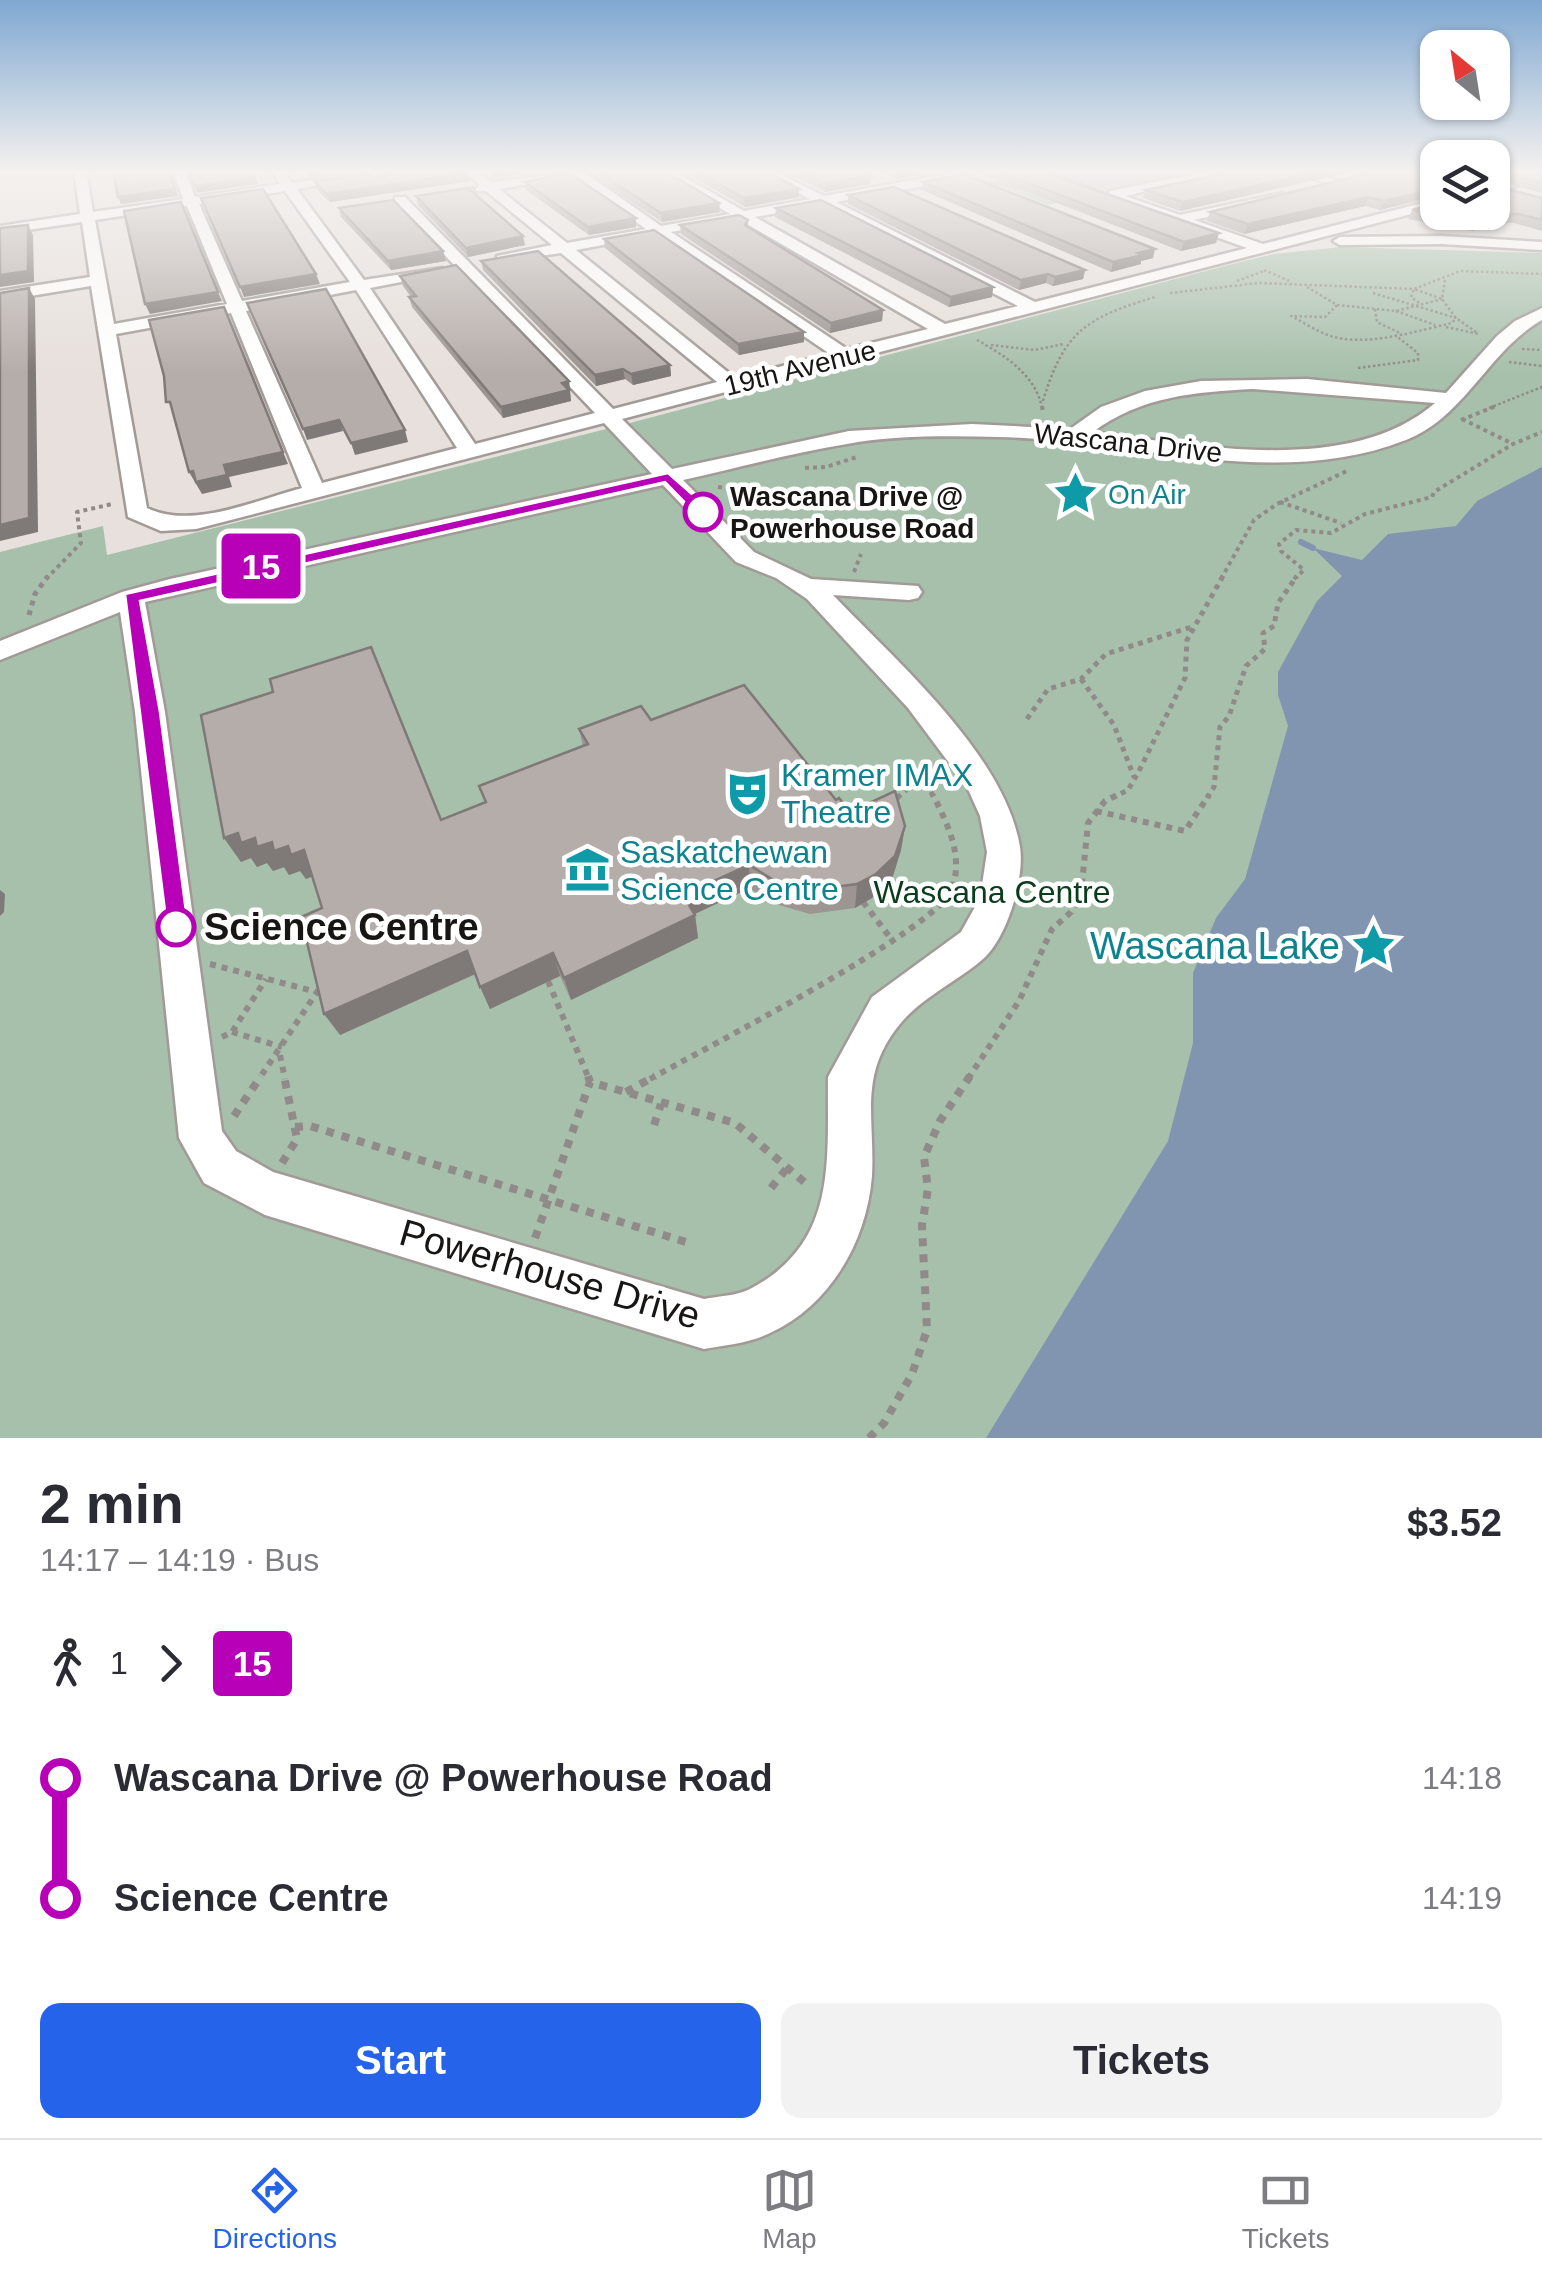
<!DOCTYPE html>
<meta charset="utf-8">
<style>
:root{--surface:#fff;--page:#f2f2f3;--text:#2b2b33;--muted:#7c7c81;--line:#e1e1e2;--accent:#2563eb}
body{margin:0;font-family:Arial,sans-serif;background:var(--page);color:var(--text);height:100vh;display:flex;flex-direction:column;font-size:38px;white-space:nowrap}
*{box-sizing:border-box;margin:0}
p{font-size:32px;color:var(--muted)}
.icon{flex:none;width:55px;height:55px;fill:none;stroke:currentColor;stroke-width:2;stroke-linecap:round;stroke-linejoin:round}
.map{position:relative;height:1438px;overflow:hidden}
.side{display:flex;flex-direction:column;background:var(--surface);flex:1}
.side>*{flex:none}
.badge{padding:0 20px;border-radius:8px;font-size:35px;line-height:65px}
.needle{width:65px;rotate:330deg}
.fabs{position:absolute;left:1420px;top:30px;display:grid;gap:20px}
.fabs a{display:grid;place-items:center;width:90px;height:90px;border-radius:20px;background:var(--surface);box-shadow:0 2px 8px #0004;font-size:50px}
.map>.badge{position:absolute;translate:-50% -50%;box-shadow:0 0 0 5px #fff}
.legs{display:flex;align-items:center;gap:15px;height:110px;padding:0 40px;font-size:32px}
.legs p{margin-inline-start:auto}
.headline{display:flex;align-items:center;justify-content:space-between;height:170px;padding:0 40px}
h1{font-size:55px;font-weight:600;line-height:75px}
.button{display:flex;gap:20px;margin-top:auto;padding:20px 40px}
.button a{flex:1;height:115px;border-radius:20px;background:var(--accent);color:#fff;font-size:40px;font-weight:600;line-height:115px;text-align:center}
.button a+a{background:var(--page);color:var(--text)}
ul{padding:0 40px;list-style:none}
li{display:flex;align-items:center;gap:35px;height:120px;font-size:38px}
li i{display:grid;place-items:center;width:15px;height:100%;margin:0 12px;background:currentColor}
li i::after{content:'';width:25px;height:25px;margin:-12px;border:8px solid;border-radius:50%;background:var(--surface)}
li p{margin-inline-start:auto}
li:first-child i{background:linear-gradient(#0000 50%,currentColor 0)}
li:last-child i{background:linear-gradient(currentColor 50%,#0000 0)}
.dock{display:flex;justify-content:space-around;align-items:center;height:140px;border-top:2px solid var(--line);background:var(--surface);font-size:28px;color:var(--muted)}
.dock a{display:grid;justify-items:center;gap:5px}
.dock .selected{color:var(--accent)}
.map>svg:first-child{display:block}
.green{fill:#a7c0ab}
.water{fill:#8295b0}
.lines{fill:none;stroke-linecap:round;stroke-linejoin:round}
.stream{stroke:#8295b0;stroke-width:6}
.minor-casing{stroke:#a19a96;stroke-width:5}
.path-far4{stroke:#908b88;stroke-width:2.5;stroke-dasharray:2.5 2.5;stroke-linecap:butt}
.path-far3{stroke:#908b88;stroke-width:4;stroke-dasharray:4 4;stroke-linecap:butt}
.path-far2{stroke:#908b88;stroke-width:5;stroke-dasharray:5 5;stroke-linecap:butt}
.path-far1{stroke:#908b88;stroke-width:6;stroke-dasharray:6 6;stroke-linecap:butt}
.path{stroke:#908b88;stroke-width:8;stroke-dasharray:8 8;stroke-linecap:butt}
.minor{fill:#fff;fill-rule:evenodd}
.wall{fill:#9c9592}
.shaded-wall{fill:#7f7977}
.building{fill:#b5adaa;stroke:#7f7977;stroke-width:2.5}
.line-1{fill:#b700b7;stroke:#fff;stroke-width:2.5}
.stop-1-dot{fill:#fff;stroke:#b700b7;stroke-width:5}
.labels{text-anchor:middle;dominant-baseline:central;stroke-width:9;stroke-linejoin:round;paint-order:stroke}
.far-street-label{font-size:28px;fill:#181614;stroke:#fff}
.far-culture-label{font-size:28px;fill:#0d838f;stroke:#fff;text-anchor:start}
.far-stop-label{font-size:28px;font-weight:bold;fill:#181614;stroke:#fff;text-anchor:start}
.culture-label{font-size:32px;fill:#0d838f;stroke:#fff;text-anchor:start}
.park-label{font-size:32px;fill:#0b3c1c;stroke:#fff}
.near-stop-label{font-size:38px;font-weight:bold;fill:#181614;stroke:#fff;text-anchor:start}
.near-culture-label{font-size:38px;fill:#0d838f;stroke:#fff;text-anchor:end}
.near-street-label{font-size:38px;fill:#181614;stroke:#fff}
</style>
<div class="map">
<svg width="1542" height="1438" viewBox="0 0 1542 1438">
<rect width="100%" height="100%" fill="#e7e0dc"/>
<g class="green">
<polygon points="1048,171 1214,171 1048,205 989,182"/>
<polygon points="1341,247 1542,253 1542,1438 0,1438 0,552 103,526 107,555 630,423 1228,265 1274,254"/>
</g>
<polygon class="water" points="1542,467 1542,1438 986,1438 1168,1141 1193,1043 1193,973 1216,918 1245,879 1288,726 1278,695 1278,672 1317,601 1342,576 1313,548 1362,560 1388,534 1456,526 1477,501"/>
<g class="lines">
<polyline class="stream" points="1301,542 1313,548"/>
<defs>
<g id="minor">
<path d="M74 171H86L93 212 183 199 173 171H185L195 197 280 184 273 174 276 171H283L292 183 370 171H401L297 189 364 280 442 268V274L370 288 475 444 595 413 395 203V197H405L613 409 717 382 561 253 497 262V256L552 245 486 191H475L479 184 464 171H478L492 182 582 171 661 226 730 214 659 171H674L744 211 810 199 758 171H774L824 196 964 171 968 178 836 202 1035 302 1247 248 1106 198 1110 191 1209 171H1233L1125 196 1180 215 1283 193V199L1194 220 1263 244 1438 199V207L622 419 672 469 849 431 972 424 1070 429 1101 407 1145 391 1201 381 1307 379 1446 393 1497 336 1515 321 1542 308V320C1489 350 1465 417 1406 440 1276 491 1133 440 999 437 949 436 896 435 847 444 792 453 737 468 683 480L754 552 811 579 918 586 922 592 918 598 909 600 833 595C896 661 1005 755 1020 847 1025 878 1007 938 983 959 958 981 921 998 900 1024 858 1075 875 1117 872 1176 867 1240 831 1305 770 1333 750 1343 726 1345 704 1349L265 1215 204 1183 179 1138 135 712 120 612 0 660V641L122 592 170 579 652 474 604 423 196 529 161 531 128 517 91 286 0 301V291L90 277 82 222 0 234V226L80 214ZM572 177 646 229 567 243 499 189ZM285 191 350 282 242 301 199 204ZM821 205 1018 306 945 324 755 217ZM187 206 227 304 114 324 95 220ZM740 220 928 329 847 349 671 232ZM656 235 830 354 735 378 576 250ZM356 290 457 448 322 483 246 311ZM231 313 302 488C256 500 192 530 147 508L116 334ZM1253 389 1435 403C1350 477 1196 445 1093 432 1141 396 1196 392 1253 389ZM663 485 736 562 776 578 807 599 908 708 967 787 980 816 987 852 980 898 961 932 872 997 828 1077C827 1162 838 1243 750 1289 737 1296 718 1296 704 1299L273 1172 236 1151 222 1131 165 712 145 602Z"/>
<polygon points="1292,171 1312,171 1342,182 1336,186"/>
<polygon points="1542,172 1542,180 1492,192 1492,184"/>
<polygon points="1442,236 1542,242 1542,250 1442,244 1340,245 1333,241 1340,237"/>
</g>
</defs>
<use href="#minor" class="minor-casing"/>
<g class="path-far4">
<polyline points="1047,171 1099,190"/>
<polyline points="980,182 1019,187"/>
<polyline points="1264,270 1292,282"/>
<polyline points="1445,280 1442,299 1456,318 1476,332"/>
<polyline points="1237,281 1264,271"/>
<path d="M1307 287 1337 305 1325 317 1291 316C1305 323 1319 333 1334 337 1371 346 1416 331 1452 323L1456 318"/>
<polyline points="1170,293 1259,283 1414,289 1460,271 1542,274"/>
<polyline points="1373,293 1456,318"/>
<polyline points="1419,303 1411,297 1414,289 1442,299"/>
<polyline points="1337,305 1396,311 1442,299"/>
<polyline points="1375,309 1377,322 1402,334"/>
<polyline points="1396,311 1435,325"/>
<polyline points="1446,327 1479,334"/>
<path d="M977 340C1004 355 1036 375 1042 408"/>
<polyline points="991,345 1035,350 1064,344"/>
<polyline points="1522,349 1542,350"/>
<polyline points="1509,362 1542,366"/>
<polyline points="1358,368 1418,360 1418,353 1395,335"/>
<path d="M1043 401C1064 331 1086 318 1155 297"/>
<polyline points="1489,408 1542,387"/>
</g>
<g class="path-far3">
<polyline points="1042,406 1043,413"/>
<polyline points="1462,419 1513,444"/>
<polyline points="1461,420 1496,406"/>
<polyline points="805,468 826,467 857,457"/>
<polyline points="718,487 794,495"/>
<polyline points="1280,502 1341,523"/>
<polyline points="854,572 861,554"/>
<polyline points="46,579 81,543 77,512 112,504"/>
<polyline points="1221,579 1254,520 1277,504 1347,471"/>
<polyline points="1294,579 1304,570 1281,551 1279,544 1296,530 1331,533 1365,514 1432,497 1434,492 1513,444 1542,432"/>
</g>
<g class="path-far2">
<polyline points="29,615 35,594 48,576"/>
<polyline points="1081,679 1114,725 1134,777"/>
<polyline points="1027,719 1048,689 1081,679 1106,654 1192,627"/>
<polyline points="922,774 934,798"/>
<polyline points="897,798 935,765"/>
<polyline points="1112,798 1128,790 1138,773 1185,678 1187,640 1223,576"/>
<polyline points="1207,798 1214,787 1220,727 1229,716 1246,666 1265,649 1263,633 1274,626 1278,603 1297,576"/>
</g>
<g class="path-far1">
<polyline points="894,800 900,795"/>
<polyline points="1096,811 1185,831 1209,795"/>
<polyline points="863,902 892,940"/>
<polyline points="210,964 317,992 259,1079"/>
<polyline points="548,981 589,1079"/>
<polyline points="232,1032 282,1047"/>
<polyline points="222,1037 232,1032 266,979"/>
<polyline points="280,1055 285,1079"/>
<path d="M650 1079C700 1051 938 929 952 889 964 856 947 823 933 795"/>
<polyline points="968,1079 1019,1001 1052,929 1071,912 1081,894 1088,823 1105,801 1117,795"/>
</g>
<g class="path">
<polyline points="588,1076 590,1082 735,1123 810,1187"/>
<polyline points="626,1092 655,1076"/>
<polyline points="234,1116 261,1076"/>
<polyline points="654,1125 661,1104"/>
<polyline points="295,1127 310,1126 686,1242"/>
<polyline points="282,1163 297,1139 284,1076"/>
<polyline points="771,1188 788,1167"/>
<polyline points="535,1238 590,1082"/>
<polyline points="869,1438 884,1423 912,1374 927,1330 922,1225 928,1189 924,1157 940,1121 970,1076"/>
</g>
<use href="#minor" class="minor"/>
</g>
<g class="wall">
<polygon points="591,171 665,171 719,203 720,212 662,222 592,176"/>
<polygon points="682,171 766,171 799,189 799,197 745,207"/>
<polygon points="783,171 861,171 870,184 825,192"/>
<polygon points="878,171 942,171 897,179"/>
<polygon points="974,171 1041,171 1216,243 1181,251"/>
<polygon points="1235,171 1354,171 1180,211 1143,198 1145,190"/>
<polygon points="1438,171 1438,196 1380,210 1365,206 1244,234 1207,221 1210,212"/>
<polygon points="1492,171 1542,171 1542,193 1494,180 1495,186 1542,198 1542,231 1514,223 1500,223 1472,231 1408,219 1412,210 1438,212"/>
<polygon points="468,173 470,181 330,202 317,190 314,181"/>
<polygon points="525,182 636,227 589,235 526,190"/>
<polygon points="923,182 1153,258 1141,261 1141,264 1111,272 922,190"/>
<polygon points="476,195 525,245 468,257 418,205 416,196"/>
<polygon points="848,195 1085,270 1083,279 1053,286 1046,283 1019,290 848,204"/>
<polygon points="339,208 443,251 446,261 391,270 341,217"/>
<polygon points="776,208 993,287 992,297 949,307 775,217"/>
<polygon points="748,220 748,227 883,310 882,321 830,333 681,234 680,225"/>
<polygon points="604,239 804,342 739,355 605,248"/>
<polygon points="481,261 670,365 671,376 633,385 625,379 596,386 483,270"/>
<polygon points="400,276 569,381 571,401 503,418 412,307 409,297 411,297 403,286"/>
<polygon points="651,720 836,800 850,812 905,826 901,850 892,879 872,898 855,908 810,914 772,903 750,888 695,914 698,938 571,1000 560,976 490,1009 476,974 340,1035 322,908 312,876 306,879 300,871 289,875 284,867 273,871 267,863 257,867 251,858 241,862 224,838 441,820 485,803 479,786 583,746 579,729"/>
</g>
<g class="shaded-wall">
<polygon points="169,171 170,171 178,196 121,204 118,197"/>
<polygon points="306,171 345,171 308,177"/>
<polygon points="491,171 538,171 492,178"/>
<polygon points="898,171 942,171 897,179"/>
<polygon points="1321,171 1354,171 1180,211 1183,202"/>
<polygon points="468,173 470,181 330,202 327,194"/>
<polygon points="871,176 870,184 825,192 825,183"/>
<polygon points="255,177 258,184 197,193 195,186"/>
<polygon points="1438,188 1437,195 1380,210 1384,201"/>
<polygon points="799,189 799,197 745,207 744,198"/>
<polygon points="1368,197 1365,206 1244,234 1248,224"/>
<polygon points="719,203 720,212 662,222 661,213"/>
<polygon points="1504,214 1500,223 1472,231 1476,222"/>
<polygon points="636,218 636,227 589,235 588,227"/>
<polygon points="28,225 33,235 34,282 0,287 0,275"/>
<polygon points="1219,233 1216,243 1181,251 1184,242"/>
<polygon points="523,236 525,245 468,257 466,248"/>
<polygon points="1155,249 1153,258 1141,261 1141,264 1111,272 1113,262 1138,253"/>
<polygon points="443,251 446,261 391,270 388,261"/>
<polygon points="1085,270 1083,279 1053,286 1055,277"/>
<polygon points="316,274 320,284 244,297 240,287"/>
<polygon points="1048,274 1046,283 1019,290 1021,280"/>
<polygon points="993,287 992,297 949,307 951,297"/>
<polygon points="29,288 35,299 38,532 0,541 0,525"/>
<polygon points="218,292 222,301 150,314 145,304"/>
<polygon points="224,307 288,464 229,477 232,487 202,494 189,472 224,465"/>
<polygon points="883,310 882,321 830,333 831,323"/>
<polygon points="804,332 804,342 739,355 738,344"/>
<polygon points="670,365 671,376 633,385 631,374"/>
<polygon points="623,369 625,379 596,386 595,375"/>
<polygon points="569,381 571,401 503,418 501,407"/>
<polygon points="339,420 343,431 307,440 303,429"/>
<polygon points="405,430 408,442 355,455 351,443"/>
<polygon points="905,826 901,850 892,879 872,898 855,908 857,884"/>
<polygon points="238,833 304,850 319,874 306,879 300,871 289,875 284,867 273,871 267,863 257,867 251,858 241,862 224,838"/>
<polygon points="749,865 750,888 686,918 683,895"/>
<polygon points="0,890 5,894 4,912 0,916"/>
<polygon points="695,915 698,938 571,1000 564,978"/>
<polygon points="467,951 477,973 340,1035 324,1014"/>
<polygon points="553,953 560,976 490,1009 480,987"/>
</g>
<g class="building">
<polygon points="130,171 169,171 175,189 118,197 114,177 130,175"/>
<polygon points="189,171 252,171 255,177 195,186"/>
<polygon points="410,171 466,171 468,173 327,194 314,181 367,174 374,178"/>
<polygon points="597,171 665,171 719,203 661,213"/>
<polygon points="696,171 766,171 799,189 744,198"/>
<polygon points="800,171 861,171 871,176 825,183"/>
<polygon points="997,171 1041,171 1219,233 1184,242"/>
<polygon points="1235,171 1321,171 1183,202 1145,190"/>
<polygon points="1378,171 1438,171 1438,188 1384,201 1368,197 1248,224 1210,212"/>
<polygon points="1497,171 1542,171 1542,183"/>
<polygon points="569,173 636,218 588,227 525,182"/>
<polygon points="963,174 1155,249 1138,253 1143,255 1113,262 923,182"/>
<polygon points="1492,175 1495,186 1542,198 1542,220 1519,214 1504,214 1476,222 1412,210 1438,203 1438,212 1492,212"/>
<polygon points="474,187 468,188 523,236 466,248 416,196"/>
<polygon points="894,187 1085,270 1055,277 1048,274 1021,280 848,195"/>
<polygon points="263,189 316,274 240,287 201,198"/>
<polygon points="393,200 443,251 388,261 339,208"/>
<polygon points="821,200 993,287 951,297 776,208"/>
<polygon points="181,202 218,292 145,304 124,211"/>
<polygon points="739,215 748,220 745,225 883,310 831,323 680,225"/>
<polygon points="28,225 28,271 0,275 0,228"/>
<polygon points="654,230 804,332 738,344 604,239"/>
<polygon points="538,251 670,365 631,374 623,369 595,375 481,261"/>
<polygon points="456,265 569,381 562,383 569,390 501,407 409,297 416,296 400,276"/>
<polygon points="29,288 29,518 0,525 0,293"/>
<polygon points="326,289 405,430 351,443 339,420 303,429 247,303"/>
<polygon points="224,307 283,452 224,465 227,475 196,482 193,471 189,472 170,402 166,402 164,376 149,320"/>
<polygon points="371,647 441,820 486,802 479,786 588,744 579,729 641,706 651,720 744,685 836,800 839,798 850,812 895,791 905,826 895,856 876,874 857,884 811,890 772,879 749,865 683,895 695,915 564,978 553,953 480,987 467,951 324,1014 301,917 322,908 304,850 291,855 288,846 274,851 272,842 257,847 255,838 241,843 238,833 224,838 201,715 273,692 270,679"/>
</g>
<linearGradient id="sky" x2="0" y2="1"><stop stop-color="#7fa8d2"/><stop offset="0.46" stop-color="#f4f1ef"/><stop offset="1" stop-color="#f4f1ef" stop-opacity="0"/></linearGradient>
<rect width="1542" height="372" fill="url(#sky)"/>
<polygon class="line-1" points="668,473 709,509 709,516 698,516 665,482 140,601 160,712 188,927 185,935 176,938 168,935 125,594"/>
<defs>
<symbol id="sight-bare" viewBox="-9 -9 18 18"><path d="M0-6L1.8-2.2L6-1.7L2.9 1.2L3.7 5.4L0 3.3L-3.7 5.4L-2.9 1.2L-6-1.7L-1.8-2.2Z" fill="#0f9aa8" stroke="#fff" stroke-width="2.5" paint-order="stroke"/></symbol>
<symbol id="theatre-bare" viewBox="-9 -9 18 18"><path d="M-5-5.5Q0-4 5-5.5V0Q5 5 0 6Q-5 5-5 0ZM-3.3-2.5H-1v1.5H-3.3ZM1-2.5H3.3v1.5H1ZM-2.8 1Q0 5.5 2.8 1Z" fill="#0f9aa8" stroke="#fff" stroke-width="2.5" paint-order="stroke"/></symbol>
<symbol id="museum-bare" viewBox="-9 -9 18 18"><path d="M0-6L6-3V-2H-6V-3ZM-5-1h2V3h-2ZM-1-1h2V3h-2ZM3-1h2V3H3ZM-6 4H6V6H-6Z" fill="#0f9aa8" stroke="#fff" stroke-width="2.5" paint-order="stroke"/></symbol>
</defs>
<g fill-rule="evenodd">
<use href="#sight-bare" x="1044" y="462" width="63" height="63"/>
<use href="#theatre-bare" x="716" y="762" width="63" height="63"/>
<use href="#museum-bare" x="556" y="838" width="63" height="63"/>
<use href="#sight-bare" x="1342" y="914" width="63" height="63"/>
</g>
<g class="stop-1-dot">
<circle cx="703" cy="512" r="18"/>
<circle cx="176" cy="927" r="18"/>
</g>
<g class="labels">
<g class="far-street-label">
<text transform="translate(800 368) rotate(-14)">19th Avenue</text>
<text transform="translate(1128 443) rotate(6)">Wascana Drive</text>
</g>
<g class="far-culture-label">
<text x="1108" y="494">On Air</text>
</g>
<g class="far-stop-label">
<text x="730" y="496">Wascana Drive @<tspan x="730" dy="32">Powerhouse Road</tspan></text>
</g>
<g class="culture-label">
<text x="781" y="775">Kramer IMAX<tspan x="781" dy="37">Theatre</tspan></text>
<text x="620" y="852">Saskatchewan<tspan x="620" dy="37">Science Centre</tspan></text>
</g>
<g class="park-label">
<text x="992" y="892">Wascana Centre</text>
</g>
<g class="near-stop-label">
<text x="204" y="927">Science Centre</text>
</g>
<g class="near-culture-label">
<text x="1340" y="946">Wascana Lake</text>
</g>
<g class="near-street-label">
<text transform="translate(550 1274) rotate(16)">Powerhouse Drive</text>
</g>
</g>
</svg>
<div class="fabs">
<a><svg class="needle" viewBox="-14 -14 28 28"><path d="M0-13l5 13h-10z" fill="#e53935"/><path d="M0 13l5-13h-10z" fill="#7c7c81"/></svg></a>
<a><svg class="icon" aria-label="layers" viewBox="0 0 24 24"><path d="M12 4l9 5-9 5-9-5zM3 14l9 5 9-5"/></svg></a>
</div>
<b class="badge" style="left:261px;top:566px;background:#b700b7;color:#fff">15</b>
</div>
<section class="side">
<div class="headline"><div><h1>2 min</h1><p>14:17 – 14:19 · Bus</p></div><b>$3.52</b></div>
<div class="legs"><svg class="icon" aria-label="walk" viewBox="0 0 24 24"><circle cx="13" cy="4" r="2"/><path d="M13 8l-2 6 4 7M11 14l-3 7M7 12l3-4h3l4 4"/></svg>1<svg class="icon" aria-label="forward" viewBox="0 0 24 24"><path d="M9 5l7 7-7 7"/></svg><b class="badge" style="background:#b700b7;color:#fff">15</b></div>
<ul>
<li><i style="color:#b700b7"></i><b>Wascana Drive @ Powerhouse Road</b><p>14:18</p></li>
<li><i style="color:#b700b7"></i><b>Science Centre</b><p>14:19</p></li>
</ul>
<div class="button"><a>Start</a><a>Tickets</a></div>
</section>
<nav class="dock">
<a class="selected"><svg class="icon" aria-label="directions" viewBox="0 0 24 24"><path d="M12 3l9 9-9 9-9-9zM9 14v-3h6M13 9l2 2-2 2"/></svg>Directions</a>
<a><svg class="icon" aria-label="map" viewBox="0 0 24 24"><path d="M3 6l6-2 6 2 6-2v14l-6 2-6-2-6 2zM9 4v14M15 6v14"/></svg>Map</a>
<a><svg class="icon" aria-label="tickets" viewBox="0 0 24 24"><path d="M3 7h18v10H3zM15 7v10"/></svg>Tickets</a>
</nav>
